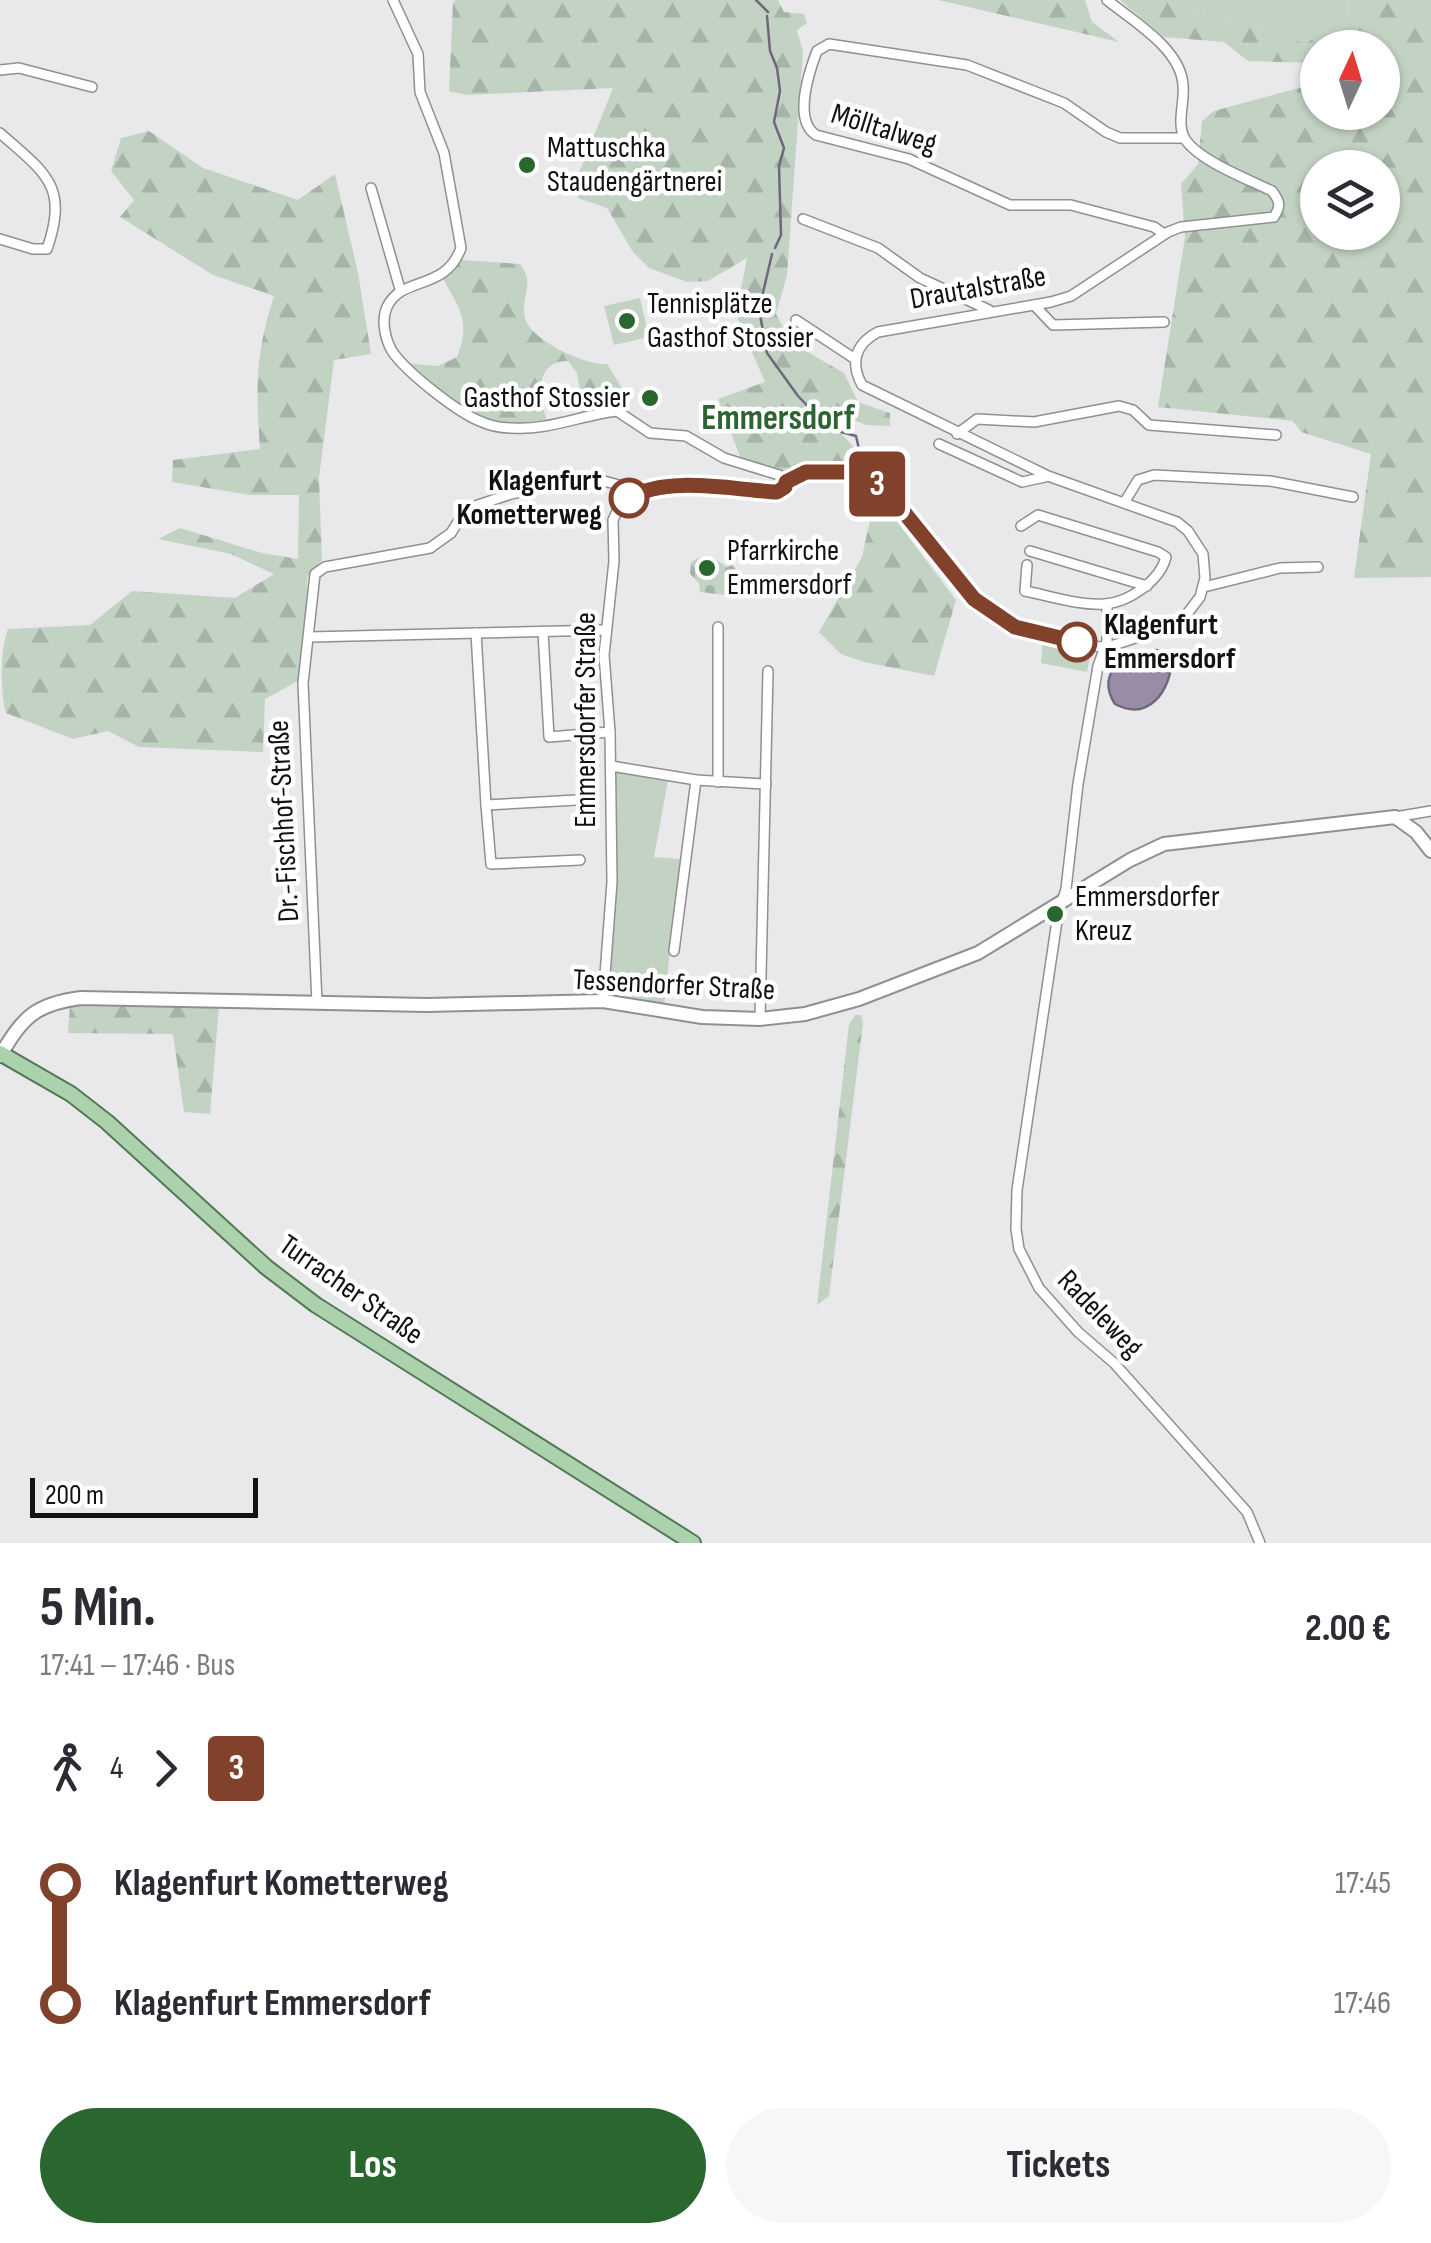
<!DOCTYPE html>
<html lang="de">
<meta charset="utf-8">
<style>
:root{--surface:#fff;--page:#f7f7f7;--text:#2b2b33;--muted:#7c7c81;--accent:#29672f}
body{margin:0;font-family:"Sofia Sans Condensed",sans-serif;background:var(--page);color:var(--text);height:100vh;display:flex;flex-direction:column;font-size:38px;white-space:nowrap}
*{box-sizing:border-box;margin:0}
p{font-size:32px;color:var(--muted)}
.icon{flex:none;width:55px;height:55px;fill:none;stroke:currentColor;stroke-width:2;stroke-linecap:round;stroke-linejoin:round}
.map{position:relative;height:1543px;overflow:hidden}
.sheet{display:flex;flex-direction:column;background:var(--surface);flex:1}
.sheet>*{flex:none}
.badge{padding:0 20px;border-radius:8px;font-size:35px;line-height:65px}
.needle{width:65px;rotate:4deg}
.controls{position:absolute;left:1300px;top:30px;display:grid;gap:20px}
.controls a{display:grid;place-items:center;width:100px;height:100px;border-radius:50%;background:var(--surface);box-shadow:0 2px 8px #0004;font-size:50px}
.scale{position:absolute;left:30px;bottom:25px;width:228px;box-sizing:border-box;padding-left:10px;border:5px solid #121213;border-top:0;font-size:28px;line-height:35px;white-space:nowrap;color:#121213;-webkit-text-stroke:8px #fff;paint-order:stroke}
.map>.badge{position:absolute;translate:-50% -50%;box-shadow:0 0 0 5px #fff}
.legs{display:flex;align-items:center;gap:15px;height:110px;padding:0 40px;font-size:32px}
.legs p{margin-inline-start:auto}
.head{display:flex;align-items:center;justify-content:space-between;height:170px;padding:0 40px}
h1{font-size:55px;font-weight:700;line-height:75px}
.primary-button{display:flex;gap:20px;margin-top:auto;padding:20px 40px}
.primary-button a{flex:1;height:115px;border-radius:60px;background:var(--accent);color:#fff;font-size:40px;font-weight:700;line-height:115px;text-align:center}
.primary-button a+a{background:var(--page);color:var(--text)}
ul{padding:0 40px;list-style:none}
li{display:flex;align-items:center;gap:35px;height:120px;font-size:38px}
li i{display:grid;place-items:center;width:15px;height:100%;margin:0 12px;background:currentColor}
li i::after{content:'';width:25px;height:25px;margin:-12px;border:8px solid;border-radius:50%;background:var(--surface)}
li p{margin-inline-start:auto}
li:first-child i{background:linear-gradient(#0000 50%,currentColor 0)}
li:last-child i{background:linear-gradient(currentColor 50%,#0000 0)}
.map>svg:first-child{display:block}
.green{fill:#c3d3c3}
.forest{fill:url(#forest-firs);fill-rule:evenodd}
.cemetery{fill:url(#cemetery-stones)}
.water{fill:#988ca7;stroke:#70677b;stroke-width:2.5}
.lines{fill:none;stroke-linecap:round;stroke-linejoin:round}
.stream{stroke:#70677b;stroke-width:2.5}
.street-casing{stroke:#908f92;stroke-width:12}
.secondary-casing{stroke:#908f92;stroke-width:16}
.primary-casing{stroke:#517a53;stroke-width:18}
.street{stroke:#fff;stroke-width:9}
.secondary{stroke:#fff;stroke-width:12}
.primary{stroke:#abd1ad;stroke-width:14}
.line-1-casing{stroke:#fff;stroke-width:22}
.line-1{stroke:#81412b;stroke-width:15}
.poi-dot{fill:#29672f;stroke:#fff;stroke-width:4}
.stop-1-dot{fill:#fff;stroke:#81412b;stroke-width:5}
.labels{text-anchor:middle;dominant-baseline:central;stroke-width:9;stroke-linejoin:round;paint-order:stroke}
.street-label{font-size:30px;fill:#121213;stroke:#fff}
.poi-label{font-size:30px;fill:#121213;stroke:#fff;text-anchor:start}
.stop-label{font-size:30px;font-weight:bold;fill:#121213;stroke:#fff;text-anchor:end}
.quarter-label{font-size:35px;font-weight:bold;fill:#2d6532;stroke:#fff}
</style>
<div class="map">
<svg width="1431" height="1543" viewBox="0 0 1431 1543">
<defs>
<pattern id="forest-firs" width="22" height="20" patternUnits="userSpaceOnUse" patternTransform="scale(2.5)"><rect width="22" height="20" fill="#c3d3c3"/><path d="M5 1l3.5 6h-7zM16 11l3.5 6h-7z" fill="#a6b4a7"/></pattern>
<pattern id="cemetery-stones" width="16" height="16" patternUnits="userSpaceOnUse" patternTransform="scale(2.5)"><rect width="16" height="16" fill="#c3d3c3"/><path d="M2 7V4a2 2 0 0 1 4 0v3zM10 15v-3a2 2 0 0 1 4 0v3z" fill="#a6b4a7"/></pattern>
</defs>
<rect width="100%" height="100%" fill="#e9e8eb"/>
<g class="green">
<polygon points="1191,0 1348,0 1347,17 1306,45 1266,27 1195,14"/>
<polygon points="640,298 649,337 614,345 604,306"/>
<polygon points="1043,640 1091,650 1087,672 1041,663"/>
<polygon points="616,772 668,780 654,857 680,859 664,1005 610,991"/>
</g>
<g class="forest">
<polygon points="456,0 778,0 784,12 804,14 807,23 797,30 803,52 787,275 776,314 792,343 844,373 858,402 890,413 890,426 866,425 847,417 840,432 859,453 854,461 783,473 741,459 718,399 765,382 736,315 747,258 708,281 687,282 649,268 633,252 607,208 578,198 579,173 613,88 467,95 449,91 453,3"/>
<polygon points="938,0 1085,0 1092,22 1119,42"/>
<path d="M1120 0H1191L1195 14 1266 27 1305 44 1347 17 1348 0H1431V577L1354 578 1371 454 1301 432 1293 421 1158 407 1185 237 1181 184 1198 164 1202 121 1214 111 1317 83 1318 112H1382V48H1318L1317 63 1248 61 1224 42 1164 37ZM1318 168H1382V232H1318Z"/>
<path d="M149 131 203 168 298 200 335 174 358 273 371 354 334 360 319 478 322 560 307 577 306 636 300 680 265 699 263 752 139 747 108 731 73 739 6 713C0 691 0 650 8 629L90 625 132 591 235 598 274 574 231 554 158 539 180 528 262 553 298 559 299 495H250L172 482 173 460 260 449C256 388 255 355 274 296L213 275 120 217 134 200 111 171 121 138Z"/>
<path d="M461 260 520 264C536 283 520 298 525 318 530 340 587 366 607 364L622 388 631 418 624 415H584L577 373 568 361C532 361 539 402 549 425L534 428 476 420 404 363 438 366 457 357C472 319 458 307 441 275L452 262Z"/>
<polygon points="889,511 956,600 934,676 864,662 841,654 819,632 862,557 870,520"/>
<polygon points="70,1005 219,1006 210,1114 184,1112 173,1034 68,1033"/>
<polygon points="855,1015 861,1015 863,1023 829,1296 817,1305 849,1024"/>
</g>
<polygon class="cemetery" points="714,558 727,567 732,565 749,581 742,597 700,592 699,583 690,574 691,562 698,558"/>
<path class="water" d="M1156 650 1167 652 1172 660C1170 691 1149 722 1115 704 1094 672 1127 651 1156 650Z"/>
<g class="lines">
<g class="stream">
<polyline points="756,0 768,12"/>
<polyline points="767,16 770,51 777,68 780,91 774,122 784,148 779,166 781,235 775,248"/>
<polyline points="761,301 772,254"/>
<polyline points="759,309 767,353 798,396 830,429 856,436 862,462"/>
</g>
<defs>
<g id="street">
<path d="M393 0 418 54 420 92 444 153 461 248C445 292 402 275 387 307 381 320 385 339 392 351 406 372 458 413 482 422 491 426 502 428 512 428 546 431 582 415 617 411L650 433 686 436 724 458 779 475 786 482"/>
<polyline points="0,70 19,68 92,87"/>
<path d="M0 133C45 173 69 185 47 249H33L0 239"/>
<polyline points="371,188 400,289"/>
<polyline points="803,219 878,248 920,278 989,310"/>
<path d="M1164 234 1154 227 1071 205H1010L909 159 816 135C793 120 809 72 817 51L829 44 967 65 1064 103 1106 132 1120 138H1184"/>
<polyline points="1034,305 1053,325 1164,322"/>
<polyline points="796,320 855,359"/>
<polyline points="957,434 977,419 1034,422 1119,406 1133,410 1149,425 1276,435"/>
<polyline points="939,444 1022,482 1045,477"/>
<polyline points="1124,503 1138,480 1154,475 1270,481 1353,497"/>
<path d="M1021 526 1038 515 1158 552 1166 557C1160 581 1129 602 1105 604 1080 606 1050 596 1025 591L1027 565"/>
<polyline points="1030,551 1147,586"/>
<polyline points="1204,587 1280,568 1318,567"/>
<polyline points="1107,604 1107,641 1098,666 1078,784 1066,889 1058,914 1017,1190 1016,1229 1019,1249 1039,1288 1078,1332 1114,1363 1247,1512 1260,1543"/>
<polyline points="718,627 718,782"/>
<polyline points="543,632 549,737 610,732"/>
<polyline points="476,633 486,805 577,800"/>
<polyline points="309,637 606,630"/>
<polyline points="611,766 696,780 766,784"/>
<polyline points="486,805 491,864 580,860"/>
<polyline points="1395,817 1431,811"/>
<polyline points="674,951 696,780"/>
<path d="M603 1001 612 882 610 732 604 655 614 561 613 520 619 507 629 499 641 491 660 487 777 492 785 487 786 482 806 472H864L899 506 974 599 1005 622 1026 631 1105 648 1180 623 1200 597 1205 578 1203 554 1188 531 1177 522 1048 476 862 385C850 363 855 344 878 332L1051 302 1071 296 1168 232 1181 227 1274 217C1281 206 1280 201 1272 191 1250 180 1199 161 1185 139 1176 124 1185 102 1183 85 1181 49 1133 21 1107 0"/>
<polyline points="317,1003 303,683 315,574 325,567 430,548 451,533 466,509 511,494 589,477 641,491"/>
<polyline points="760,1019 768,671"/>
</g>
<path id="secondary" d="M0 1056C23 1017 35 1004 81 998L427 1005 603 1001 702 1017 760 1019 805 1014 859 999 978 953 1130 860 1164 844 1395 817 1416 832 1431 851"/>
<polyline id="primary" points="0,1053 71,1094 107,1122 266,1267 316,1305 693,1543"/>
</defs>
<use href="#street" class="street-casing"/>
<use href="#secondary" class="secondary-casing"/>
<use href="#primary" class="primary-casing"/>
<use href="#street" class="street"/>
<use href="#secondary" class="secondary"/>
<use href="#primary" class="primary"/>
</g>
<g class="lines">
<defs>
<path id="line-1" d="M629 498C668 475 733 490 777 492L785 487 786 482 806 472H864L899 506 974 599 1015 627 1077 642"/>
</defs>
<use href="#line-1" class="line-1-casing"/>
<use href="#line-1" class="line-1"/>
</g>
<g class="poi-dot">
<circle cx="527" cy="165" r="10"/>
<circle cx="627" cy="321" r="10"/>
<circle cx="650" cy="398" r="10"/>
<circle cx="707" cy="568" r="10"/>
<circle cx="1055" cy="914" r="10"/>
</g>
<g class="stop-1-dot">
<circle cx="629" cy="498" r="18"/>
<circle cx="1077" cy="642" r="18"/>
</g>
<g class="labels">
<g class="street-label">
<text transform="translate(884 129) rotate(17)">Mölltalweg</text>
<text transform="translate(978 288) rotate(-10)">Drautalstraße</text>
<text transform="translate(586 720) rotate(-90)">Emmersdorfer Straße</text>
<text transform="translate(284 821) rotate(-93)">Dr.-Fischhof-Straße</text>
<text transform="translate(674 985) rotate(3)">Tessendorfer Straße</text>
<text transform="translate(351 1290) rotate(35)">Turracher Straße</text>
<text transform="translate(1100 1314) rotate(46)">Radeleweg</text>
</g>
<g class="poi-label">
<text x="547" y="148">Mattuschka<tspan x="547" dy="34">Staudengärtnerei</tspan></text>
<text x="647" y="304">Tennisplätze<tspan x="647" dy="34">Gasthof Stossier</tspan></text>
<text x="630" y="398" text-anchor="end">Gasthof Stossier</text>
<text x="727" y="551">Pfarrkirche<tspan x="727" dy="34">Emmersdorf</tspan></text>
<text x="1075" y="897">Emmersdorfer<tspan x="1075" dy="34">Kreuz</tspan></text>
</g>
<g class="stop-label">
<text x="602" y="481">Klagenfurt<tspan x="602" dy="34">Kometterweg</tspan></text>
<text x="1104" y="625" text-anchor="start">Klagenfurt<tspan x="1104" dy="34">Emmersdorf</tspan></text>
</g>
<g class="quarter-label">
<text x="778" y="418">Emmersdorf</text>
</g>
</g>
</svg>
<div class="controls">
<a><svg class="needle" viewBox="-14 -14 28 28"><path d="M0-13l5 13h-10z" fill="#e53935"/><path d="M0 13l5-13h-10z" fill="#7c7c81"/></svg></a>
<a><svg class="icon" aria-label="layers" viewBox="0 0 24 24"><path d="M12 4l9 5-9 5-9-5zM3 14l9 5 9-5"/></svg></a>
</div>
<div class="scale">200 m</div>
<b class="badge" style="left:877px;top:484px;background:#81412b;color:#fff">3</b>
</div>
<section class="sheet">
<div class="head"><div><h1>5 Min.</h1><p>17:41 – 17:46 · Bus</p></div><b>2.00 €</b></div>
<div class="legs"><svg class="icon" aria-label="walk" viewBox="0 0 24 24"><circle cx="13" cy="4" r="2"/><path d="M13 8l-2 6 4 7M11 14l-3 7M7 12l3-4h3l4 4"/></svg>4<svg class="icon" aria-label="forward" viewBox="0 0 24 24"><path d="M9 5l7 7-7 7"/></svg><b class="badge" style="background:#81412b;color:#fff">3</b></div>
<ul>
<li><i style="color:#81412b"></i><b>Klagenfurt Kometterweg</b><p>17:45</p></li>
<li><i style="color:#81412b"></i><b>Klagenfurt Emmersdorf</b><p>17:46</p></li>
</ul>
<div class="primary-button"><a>Los</a><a>Tickets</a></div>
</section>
